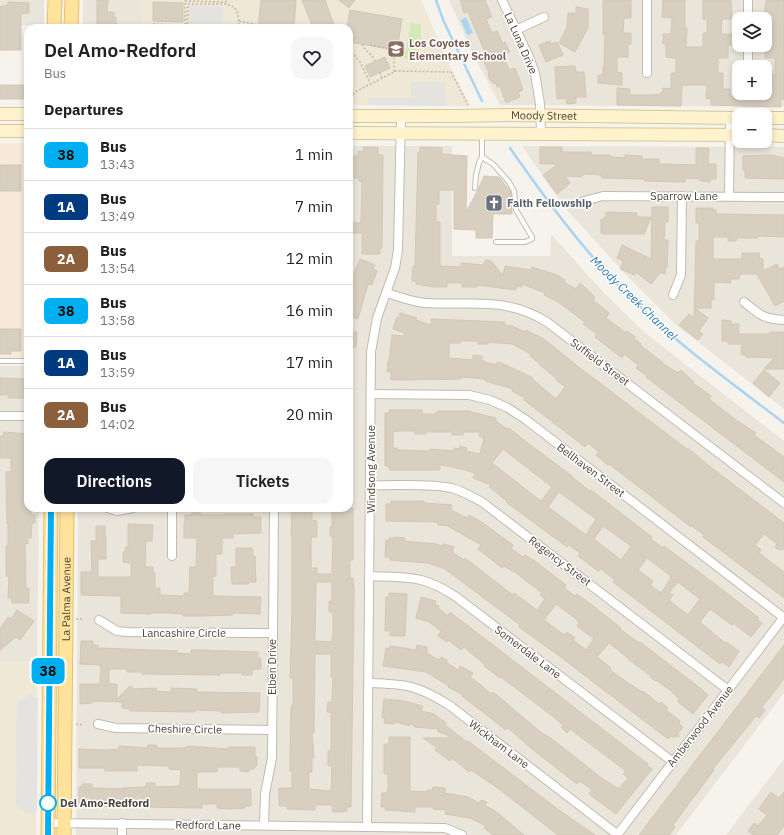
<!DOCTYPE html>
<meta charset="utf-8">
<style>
:root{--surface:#fff;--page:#f6f6f6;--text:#202124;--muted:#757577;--line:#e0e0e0;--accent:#111827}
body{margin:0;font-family:"IBM Plex Sans",sans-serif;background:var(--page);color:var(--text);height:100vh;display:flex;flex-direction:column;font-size:15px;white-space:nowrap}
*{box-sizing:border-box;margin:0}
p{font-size:13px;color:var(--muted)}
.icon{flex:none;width:22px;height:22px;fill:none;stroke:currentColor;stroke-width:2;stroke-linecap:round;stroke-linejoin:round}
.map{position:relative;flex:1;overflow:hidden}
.panel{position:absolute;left:24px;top:24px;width:329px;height:488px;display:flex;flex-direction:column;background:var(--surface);border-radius:12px;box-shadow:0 2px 6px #0003}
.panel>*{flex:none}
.badge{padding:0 8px;border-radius:6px;font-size:14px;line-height:26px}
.buttons{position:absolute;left:732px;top:12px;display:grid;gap:8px}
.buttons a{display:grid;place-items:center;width:40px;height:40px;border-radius:8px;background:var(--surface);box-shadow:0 2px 6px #0003;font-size:20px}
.map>.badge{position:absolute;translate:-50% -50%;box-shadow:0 0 0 2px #fff}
h2{padding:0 20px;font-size:15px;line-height:36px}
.round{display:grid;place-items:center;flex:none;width:42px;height:42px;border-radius:12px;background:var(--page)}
.head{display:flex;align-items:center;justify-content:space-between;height:68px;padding:0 20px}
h1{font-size:19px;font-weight:600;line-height:30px}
.primary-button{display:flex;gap:8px;margin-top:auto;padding:8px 20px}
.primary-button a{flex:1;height:46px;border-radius:12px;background:var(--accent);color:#fff;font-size:16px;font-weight:600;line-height:46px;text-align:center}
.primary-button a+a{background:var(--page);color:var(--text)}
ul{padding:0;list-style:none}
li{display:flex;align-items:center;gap:12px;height:52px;padding:0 20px;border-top:1px solid var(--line)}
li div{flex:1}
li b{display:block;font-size:15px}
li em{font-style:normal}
li .badge{min-width:44px;font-weight:700;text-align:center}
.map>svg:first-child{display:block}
.residential{fill:#eae5da;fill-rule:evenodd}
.commercial{fill:#f7ead8}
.education{fill:#efe8d6}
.green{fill:#d2eab5}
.parking{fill:#e5e3e0}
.water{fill:#a9d4f2}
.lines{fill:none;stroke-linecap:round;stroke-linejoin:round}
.stream{stroke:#a9d4f2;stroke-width:2.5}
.building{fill:#d8cfc1;stroke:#d3c7b4;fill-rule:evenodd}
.service-casing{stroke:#c2bbae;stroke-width:6}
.minor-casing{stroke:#c2bbae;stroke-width:10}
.secondary-casing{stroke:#d6c79b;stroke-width:14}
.primary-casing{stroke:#e6c16a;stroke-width:15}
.path{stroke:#c4b79f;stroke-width:1.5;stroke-dasharray:2 2;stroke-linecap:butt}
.service{stroke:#fff;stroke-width:4}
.minor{stroke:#fff;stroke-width:8}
.secondary{stroke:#fff3cd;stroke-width:12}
.primary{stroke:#ffe39c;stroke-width:13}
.line-casing{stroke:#fff;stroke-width:9}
.line{stroke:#00aff2;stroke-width:6}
.stop-dot{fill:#fff;stroke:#00aff2;stroke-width:2}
.labels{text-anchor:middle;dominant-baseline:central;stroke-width:3;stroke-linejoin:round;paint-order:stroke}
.education-label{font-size:11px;font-weight:bold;fill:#785e54;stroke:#fff;text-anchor:start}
.street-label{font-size:11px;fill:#4b4439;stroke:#fff}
.worship-label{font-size:11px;font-weight:bold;fill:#5b616d;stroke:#fff;text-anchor:start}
.stop-label{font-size:11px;font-weight:bold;fill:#4b4439;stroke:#fff;text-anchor:start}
.water-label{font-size:12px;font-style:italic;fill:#2e7ab2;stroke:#fff}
</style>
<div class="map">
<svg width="784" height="835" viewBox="0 0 784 835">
<rect width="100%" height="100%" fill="#f6f3ec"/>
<g class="residential">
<polygon points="0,0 44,0 44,26 0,24"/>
<rect x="83" y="0" width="59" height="28"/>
<path d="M449 0H784V107L500 105 474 56ZM739 19H765V45H739ZM739 67H765V93H739Z"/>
<polygon points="349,146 452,146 452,256 550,256 551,234 603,292 644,332 784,441 784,693 676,835 76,835 78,508 349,508"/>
<polygon points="522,146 784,147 784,409 675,324 631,280 566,209"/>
<polygon points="0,366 28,366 28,508 39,508 37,661 0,661"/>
<polygon points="784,759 784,835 726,835"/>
</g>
<polygon class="commercial" points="0,143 28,143 28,358 0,357"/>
<g class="education">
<polygon points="142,0 421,0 452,70 470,106 349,105 349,28 142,28"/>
<polygon points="0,661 37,661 36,835 0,835"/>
</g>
<polygon class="green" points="411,23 421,24 420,48 418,61 404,58"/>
<g class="parking">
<polygon points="189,5 223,6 222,28 189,28"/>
<polygon points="411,82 444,82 447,106 369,105 369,98 411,98"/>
<polygon points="31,694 38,698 37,806 36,813 30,814 16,806 17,702"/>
</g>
<polygon class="water" points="466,17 473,33 467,35 461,20"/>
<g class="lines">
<g class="stream">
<polyline points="436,0 444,22 482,101"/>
<path d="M510 148C547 201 585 253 632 299 678 345 732 383 784 423"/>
</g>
</g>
<g class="building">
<polygon points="97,0 108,0 107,12 114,12 114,17 116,17 116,28 97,28"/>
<polygon points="261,0 296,0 294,28 258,27"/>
<polygon points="302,0 325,0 335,28 313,28"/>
<polygon points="339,0 355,0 349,8"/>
<polygon points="460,0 485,0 492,17 486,19 492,33 497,31 503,44 505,42 510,52 503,55 509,70 515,68 519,78 523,90 518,92 520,97 506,103 500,86 497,87 496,83 494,84 490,80 488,74 489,73 481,55 485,52 468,12 464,13"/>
<polygon points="603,0 631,0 631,18 624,18 623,33 631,33 631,44 628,44 628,57 617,57 617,72 622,73 622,85 598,83 598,75 603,75 603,67 604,67 605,34 603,34"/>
<polygon points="663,0 685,0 685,28 687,28 686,47 703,47 703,33 707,33 707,19 703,19 703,0 731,0 732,19 722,19 721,34 732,34 732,45 728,45 728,58 718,58 718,73 723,73 723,89 730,89 730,96 753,96 763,95 763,93 765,93 765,89 771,89 772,74 775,74 775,58 765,58 765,34 771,34 772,18 764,18 766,0 784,0 784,99 781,99 781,107 711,105 711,99 706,98 707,85 682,85 681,106 617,105 617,88 630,89 630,95 653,95 661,94 661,92 663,92 663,88 671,89 671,73 676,73 676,58 666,57 666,44 663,44 663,34 671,34 672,18 662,17"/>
<polygon points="8,2 29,3 29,13 21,14 21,50 0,50 0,7 8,5"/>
<polygon points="153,2 183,3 183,22 153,21"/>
<polygon points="576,7 588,9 588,28 575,52 559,43 567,27 568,13 576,13"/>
<polygon points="350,10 402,19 397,50 349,42 349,28 347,28"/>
<polygon points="550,41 551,44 557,42 563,55 546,62 539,45"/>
<polygon points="385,57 390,68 370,77 365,66"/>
<polygon points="575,66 576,72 584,72 586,97 576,97 576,103 567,104 566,98 557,99 555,67"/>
<rect x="0" y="85" width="28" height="14"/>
<polygon points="363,147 378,147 378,155 383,155 382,248 380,248 380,254 362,254 362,233 349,233 349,223 361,223 362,182 359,181 359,178 349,178 349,156 358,156 358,151 363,152"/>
<polygon points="420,147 442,148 442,154 467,156 466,212 478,190 484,176 499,177 511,192 512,214 493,214 492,238 476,238 476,230 454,229 454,190 439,190 439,204 436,204 436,222 440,222 440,266 461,267 461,263 483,265 486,260 490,260 503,275 505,266 531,270 532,267 557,275 565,280 564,282 576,289 580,283 595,297 593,300 609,313 606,318 626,333 627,331 635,337 634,338 641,344 640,345 667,366 678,373 681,370 694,382 693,383 711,396 709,399 736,420 756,433 754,435 784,457 784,482 646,377 647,376 636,368 638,365 624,354 622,358 595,337 597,334 583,324 585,322 558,302 544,295 545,293 522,284 522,287 517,286 516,290 477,285 477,287 462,287 462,283 447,283 447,287 434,287 416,284 416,281 412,281 413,266 415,266 418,152 420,152"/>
<polygon points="540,147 562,147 562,152 591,152 591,155 610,155 610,157 625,158 625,155 642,156 642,159 659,159 659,164 661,164 696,165 696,148 709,148 708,164 716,164 716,179 710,179 710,182 700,181 700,179 685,178 685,182 644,181 644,179 602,178 602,176 600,176 601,175 584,174 581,177 565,176 570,183 557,194 543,175 558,164 540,164"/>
<polygon points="771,155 784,158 784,179 745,178 745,170 743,170 743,156"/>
<rect x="0" y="165" width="21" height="26"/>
<polygon points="652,207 668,207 668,222 665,222 664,240 668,240 667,268 665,268 665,274 660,273 651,284 636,272 635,275 620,269 623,261 617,258 622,245 651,259"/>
<polygon points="696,208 713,208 713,210 716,210 716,214 784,215 784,237 758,236 758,238 737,238 736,241 728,241 728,237 713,237 713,259 742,259 742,253 759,253 760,259 763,259 763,271 777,264 780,269 784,267 784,301 775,306 757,274 740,274 739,279 731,279 731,283 714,282 714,300 711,300 711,308 695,308 708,318 699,331 703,334 698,340 679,325 689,314 694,318 696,241 699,241 699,223 696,223"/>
<polygon points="606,212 637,213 637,217 651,217 644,234 603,234 601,233 601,219 604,220 604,217 606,217"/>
<polygon points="360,259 375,265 373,269 377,271 372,285 368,284 358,319 349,316 349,277 352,278"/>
<path d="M400 313 417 318 416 320 431 325V319L505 322 504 325 512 326 525 332 526 330 544 339 576 365 687 449 688 448 708 465 784 523V549L779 550 775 547 777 544 764 534 755 545 761 550 759 553 784 572V598L703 537 704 535 692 526 691 527 609 464 608 465 596 455 599 452 588 443 585 447 524 400 525 398 512 391 513 389 485 381V379L461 377V379L391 380V372H387L388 361H389L392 335 404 336 405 333 393 329 397 317 399 318ZM461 341H478V344H488V342L512 344 531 354 530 356 540 364V365L557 379 556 380 565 387 556 399 532 379 533 378 506 365 497 362V365L485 362 482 360V356L473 355V360L449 358V343H460Z"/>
<polygon points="722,320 731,321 731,324 739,324 739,334 770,334 770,332 784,332 784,369 764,369 774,358 746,357 746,355 741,354 742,344 728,344 728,341 722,341"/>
<polygon points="0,329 21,329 21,351 11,351 11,354 0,354"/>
<polygon points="349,332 357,332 356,347 349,346"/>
<polygon points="764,370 780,383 769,397 753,383"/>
<polygon points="0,378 28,379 28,398 8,398 8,395 0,395"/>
<path d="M389 410H422V414H437V411H471V412L496 418V421L507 429 509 428 533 447 572 476V477L590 491 591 490 652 537 651 539 663 548 664 546 719 587 759 618 757 620 762 623 751 637 733 623 732 625 710 609 700 622 725 643 726 642 739 651 729 667 722 662 720 664 613 582 615 580 601 569 598 571 578 556 580 553 569 545 567 547 506 502 507 501 489 487 491 485 473 478 475 473 465 470 448 466 440 465V470H389V466H385V413H389ZM398 431H415V434H426V432H452V435H463V432H480L479 436 484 438 480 454 466 451 467 448 460 446 459 449 454 448V451L430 449V451L397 450 398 448H393V432ZM503 449 552 487 541 501 492 463ZM559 492 596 519 586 535 548 507ZM603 526 631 546 621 560 594 539ZM647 558 671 576 670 577 671 578 661 593 650 585 653 581 638 570ZM678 582 700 599 688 615 669 600 673 595 669 593Z"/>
<polygon points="4,432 28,434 28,508 31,508 31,515 35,515 35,523 32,523 31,538 28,538 28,544 25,543 26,588 29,588 29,603 12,603 12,598 8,598 9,576 6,576 6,546 8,546 8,524 7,524 6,472 11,472 11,458 0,458 0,436 3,436"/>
<path d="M391 501H424V503L452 505 451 510 467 518 469 515 480 521 513 545 511 548 523 557 525 555 536 562 566 585 564 588 575 596 577 594 588 602 621 628 620 629 639 643 640 642 704 691V692L708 695 693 714 677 701 679 699 671 691 656 680V681L650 677 651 676 628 659V658L609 643 597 657 611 668 610 670 624 680 642 692 643 691 659 704 661 702 668 708 666 710 680 721 679 724 683 727 678 733 679 737 675 736 674 738 671 736 668 739 558 655 519 627 520 625 445 569 428 563 390 560V557H385L386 540 389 541V538H395V537L405 538 404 541 436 544 441 546 444 544 454 547 452 552 464 560 465 558 513 595 514 593 537 610 545 599 540 595 542 593 516 573 504 566 502 568 478 549 481 545 448 526 438 525V522L386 521V504H391ZM556 604 576 619 579 623 577 626 594 639 586 650 573 640 575 638 567 632 564 635 544 620Z"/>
<path d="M292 508H312V520L317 521V537H311V568H317V574H332L333 536H330V527H332V508H353V560H350V578H353L354 592 351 807H347V811L343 812H333L332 805H315V810L287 809V806H279V788H292V771H290V758L291 707 293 703V678H290L292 610V535H291ZM316 582H332V601H329V612H333V636H332V642L315 641ZM315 654H331V677H333L332 702H328L327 712H331V751H328V766H332L331 791 309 789V772H312V758H314L312 733H314Z"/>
<polygon points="192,513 201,513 201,515 224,515 224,514 253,514 253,517 261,517 261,533 233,534 233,538 222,538 222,554 216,554 216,576 213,576 213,596 261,597 260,614 233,613 233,615 200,616 183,616 183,614 167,613 151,613 151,614 121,613 121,596 81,595 81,572 92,572 91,541 96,541 96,526 105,526 105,536 106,536 106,559 98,559 98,577 131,577 131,563 123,562 123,552 125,552 126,547 128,547 128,524 153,525 152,541 146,541 145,567 153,567 153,573 155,573 155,588 160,588 160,595 184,596 184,593 189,593 190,567 196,567 197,538 184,538 184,521 185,521 185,515 192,515"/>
<polygon points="236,548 252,548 253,556 255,556 256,582 249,582 248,584 232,584 231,567 236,567"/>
<polygon points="389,593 407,594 405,636 390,636 390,631 385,631 386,597 389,597"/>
<polygon points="421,597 436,601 435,605 439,606 438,608 448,616 450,612 648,764 647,766 652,769 616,814 589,794 592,790 580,781 577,784 532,749 508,728 506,730 462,696 463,695 448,687 449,686 426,672 383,666 386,648 389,649 390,646 416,650 417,645 427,647 427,653 439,660 441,657 447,660 446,662 458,670 460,666 473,673 470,677 482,686 491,694 493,692 543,734 544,734 552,739 603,779 619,789 628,778 623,774 626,771 570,729 567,733 561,727 563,725 555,718 501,677 500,678 484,666 485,665 464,647 461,650 448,640 447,642 438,636 441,631 429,622 416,618"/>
<polygon points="17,610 34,621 20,640 16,637 0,650 0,629 8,617 11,619"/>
<polygon points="81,641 93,641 93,645 98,645 98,648 177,651 177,653 191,654 191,650 203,650 258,652 258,658 261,658 261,669 252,669 252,675 242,675 242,673 220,673 220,675 142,674 142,672 127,672 127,669 109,669 109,684 117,684 117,699 130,686 134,689 156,688 156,691 171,692 171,688 197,689 197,692 260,693 259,712 221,713 222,711 195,710 195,712 130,711 130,709 122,708 122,702 92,701 92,703 80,704 80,684 100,684 101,668 100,665 80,664"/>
<polygon points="784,645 784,679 762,707 765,710 759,718 756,716 713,769 714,770 673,825 675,827 669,835 639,835"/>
<polygon points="384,699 404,701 423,706 421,711 434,714 446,723 445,725 467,742 468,741 559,810 595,835 558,835 499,789 471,770 469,772 452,758 450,761 435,750 437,748 423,738 448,738 448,735 438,732 438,729 415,727 410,723 410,726 395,722 394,724 384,723 385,718 382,718"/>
<polygon points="389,737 410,737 410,791 427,792 427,790 432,790 433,787 445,788 445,793 468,797 479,803 481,800 487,802 485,806 494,810 524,835 493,835 484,828 486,826 470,818 445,814 446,810 433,809 433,807 415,807 415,812 385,810 385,807 381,807 382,793 387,793 388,789 388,774 384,774 384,744 389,744"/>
<polygon points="148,745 157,745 157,748 182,748 188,747 188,746 228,749 228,747 255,747 255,757 257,757 257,766 255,766 254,769 249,769 249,772 240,771 240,767 217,767 217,772 197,772 197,789 251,789 251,806 245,806 245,808 229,809 217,808 217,804 202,804 202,808 79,806 79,787 82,787 82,784 92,784 92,788 98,788 123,789 123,788 146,787 146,783 155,783 155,787 180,786 181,770 169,769 169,766 137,765 137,771 105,771 105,768 79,768 79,749 106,750 119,749 119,746 148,748"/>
<polygon points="771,792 779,798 784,792 784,826 777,835 753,835 748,831 754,823 758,826 767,815 759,809"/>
</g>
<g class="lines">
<defs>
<g id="service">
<polyline points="482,157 493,164 509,182 514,191 516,210 532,237 532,239 525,242 496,242"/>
<polyline points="475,188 476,175 479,163 482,157 482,134"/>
<polyline points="0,361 28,361"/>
</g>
<g id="minor">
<polyline points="502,0 529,57 535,73 540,104 541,134"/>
<polyline points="748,19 748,0"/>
<polyline points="516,30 544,17"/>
<polyline points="748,67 748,45"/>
<polyline points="647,73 647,0"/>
<polyline points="729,196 730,118"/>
<polyline points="584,201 603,196 784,197"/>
<path d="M387 293C400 297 412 302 426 303 472 306 505 296 547 322L784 503"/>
<polyline points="673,295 681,275 682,196"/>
<path d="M744 302C760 315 763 319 784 320"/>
<polyline points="371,394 469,395 490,400 508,408 525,419 783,617"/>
<polyline points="0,416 28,416"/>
<path d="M371 485C397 486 426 483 451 488 463 491 473 497 482 502L728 690"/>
<polyline points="107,508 117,511 133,508"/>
<polyline points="172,556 172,508"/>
<path d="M370 576C386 577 404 576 421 580 433 583 444 589 455 596L673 762"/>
<polyline points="99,620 117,631 127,632 272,633"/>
<path d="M369 683C406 684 417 685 449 705L618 835"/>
<polyline points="98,724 116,728 272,730"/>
<polyline points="48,823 445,828 462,835"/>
<polyline points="264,825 265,794 272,758 274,508"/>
<polyline points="367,827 371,352 377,318 395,268 398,250 401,116"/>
<polyline points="122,835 122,823"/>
<polyline points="617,835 784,617"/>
</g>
<g id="secondary">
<polyline points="0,114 28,114"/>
<path id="s1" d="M349 116H457L508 115 739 118"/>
<polyline points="765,118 784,118"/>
<polyline points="0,131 28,131"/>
<polyline points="349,133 739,135"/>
<polyline points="765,135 784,136"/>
</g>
<g id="primary">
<polyline points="54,28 55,0"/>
<polyline points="71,28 72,0"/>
<polyline points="48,835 51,508"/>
<path id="s2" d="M64 835 67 508"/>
</g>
</defs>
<use href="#service" class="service-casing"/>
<use href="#minor" class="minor-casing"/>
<use href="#secondary" class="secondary-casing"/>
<use href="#primary" class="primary-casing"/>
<g class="path">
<polyline points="239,21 259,25"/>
<polyline points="153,24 185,25 185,1 226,2 228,0"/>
<polyline points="187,28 188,4 226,4 234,7 238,13 239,28"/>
<path d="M362 44C366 52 372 54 375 61"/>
<polyline points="370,45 394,50 394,72"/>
<polyline points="349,49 360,62 370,83"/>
<polyline points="380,72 382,78"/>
<polyline points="352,106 351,98 355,92 396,71 451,72 468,105"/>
<polyline points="76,619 84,619"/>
<polyline points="76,724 83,725"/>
</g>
<use href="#service" class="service"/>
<use href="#minor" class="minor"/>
<use href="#secondary" class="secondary"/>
<use href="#primary" class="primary"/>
</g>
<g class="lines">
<defs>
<polyline id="line" points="48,835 51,508"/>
</defs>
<use href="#line" class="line-casing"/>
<use href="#line" class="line"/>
</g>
<defs>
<symbol id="school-square" viewBox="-11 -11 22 22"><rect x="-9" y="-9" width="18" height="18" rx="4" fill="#8d6e63" stroke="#fff"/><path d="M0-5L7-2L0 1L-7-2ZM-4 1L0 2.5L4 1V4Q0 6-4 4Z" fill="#fff"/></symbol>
<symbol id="church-square" viewBox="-11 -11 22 22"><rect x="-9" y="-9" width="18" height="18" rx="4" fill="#6b7280" stroke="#fff"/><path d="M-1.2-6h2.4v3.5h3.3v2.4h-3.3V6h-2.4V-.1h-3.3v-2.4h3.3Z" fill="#fff"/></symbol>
</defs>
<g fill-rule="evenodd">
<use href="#school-square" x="386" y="39" width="20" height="20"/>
<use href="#church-square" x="484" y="193" width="20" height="20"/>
</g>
<circle class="stop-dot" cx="48" cy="803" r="8"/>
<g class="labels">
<g class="education-label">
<text x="409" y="43">Los Coyotes<tspan x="409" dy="13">Elementary School</tspan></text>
</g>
<g class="street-label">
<text transform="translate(521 43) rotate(66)">La Luna Drive</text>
<text stroke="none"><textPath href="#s1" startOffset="195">Moody Street</textPath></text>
<text x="684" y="196">Sparrow Lane</text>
<text transform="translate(600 362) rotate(37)">Suffield Street</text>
<text transform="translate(371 469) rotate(-90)">Windsong Avenue</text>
<text transform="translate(591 470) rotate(37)">Bellhaven Street</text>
<text transform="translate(560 561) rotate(37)">Regency Street</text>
<text stroke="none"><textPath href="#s2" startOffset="236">La Palma Avenue</textPath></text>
<text x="184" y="633">Lancashire Circle</text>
<text transform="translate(528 652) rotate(37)">Somerdale Lane</text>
<text transform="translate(272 667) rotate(-90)">Elben Drive</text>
<text transform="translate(700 726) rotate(-52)">Amberwood Avenue</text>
<text transform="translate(185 729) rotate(1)">Cheshire Circle</text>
<text transform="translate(499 744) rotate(37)">Wickham Lane</text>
<text transform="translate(208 825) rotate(1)">Redford Lane</text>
</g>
<g class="worship-label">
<text x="507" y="203">Faith Fellowship</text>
</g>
<g class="stop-label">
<text x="60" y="803">Del Amo-Redford</text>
</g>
<g class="water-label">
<text transform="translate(634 298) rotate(44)">Moody Creek Channel</text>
</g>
</g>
</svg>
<div class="buttons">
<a><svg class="icon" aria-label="layers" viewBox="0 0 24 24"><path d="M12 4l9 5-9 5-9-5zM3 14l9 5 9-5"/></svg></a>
<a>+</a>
<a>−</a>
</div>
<b class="badge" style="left:48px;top:671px;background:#00aff2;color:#111">38</b>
<section class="panel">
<div class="head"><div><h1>Del Amo-Redford</h1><p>Bus</p></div><a class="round"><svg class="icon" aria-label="heart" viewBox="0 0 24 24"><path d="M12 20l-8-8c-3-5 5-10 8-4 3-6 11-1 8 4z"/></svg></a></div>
<h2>Departures</h2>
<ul>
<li><span class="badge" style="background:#00aff2;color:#111">38</span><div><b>Bus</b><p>13:43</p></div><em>1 min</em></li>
<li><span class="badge" style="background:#003b80;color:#fff">1A</span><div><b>Bus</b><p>13:49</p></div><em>7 min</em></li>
<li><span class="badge" style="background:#8b5e3c;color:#fff">2A</span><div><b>Bus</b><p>13:54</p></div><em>12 min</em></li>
<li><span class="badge" style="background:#00aff2;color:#111">38</span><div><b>Bus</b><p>13:58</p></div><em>16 min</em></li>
<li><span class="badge" style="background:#003b80;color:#fff">1A</span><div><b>Bus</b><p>13:59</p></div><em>17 min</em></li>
<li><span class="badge" style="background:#8b5e3c;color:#fff">2A</span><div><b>Bus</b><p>14:02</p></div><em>20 min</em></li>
</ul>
<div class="primary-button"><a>Directions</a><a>Tickets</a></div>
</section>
</div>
